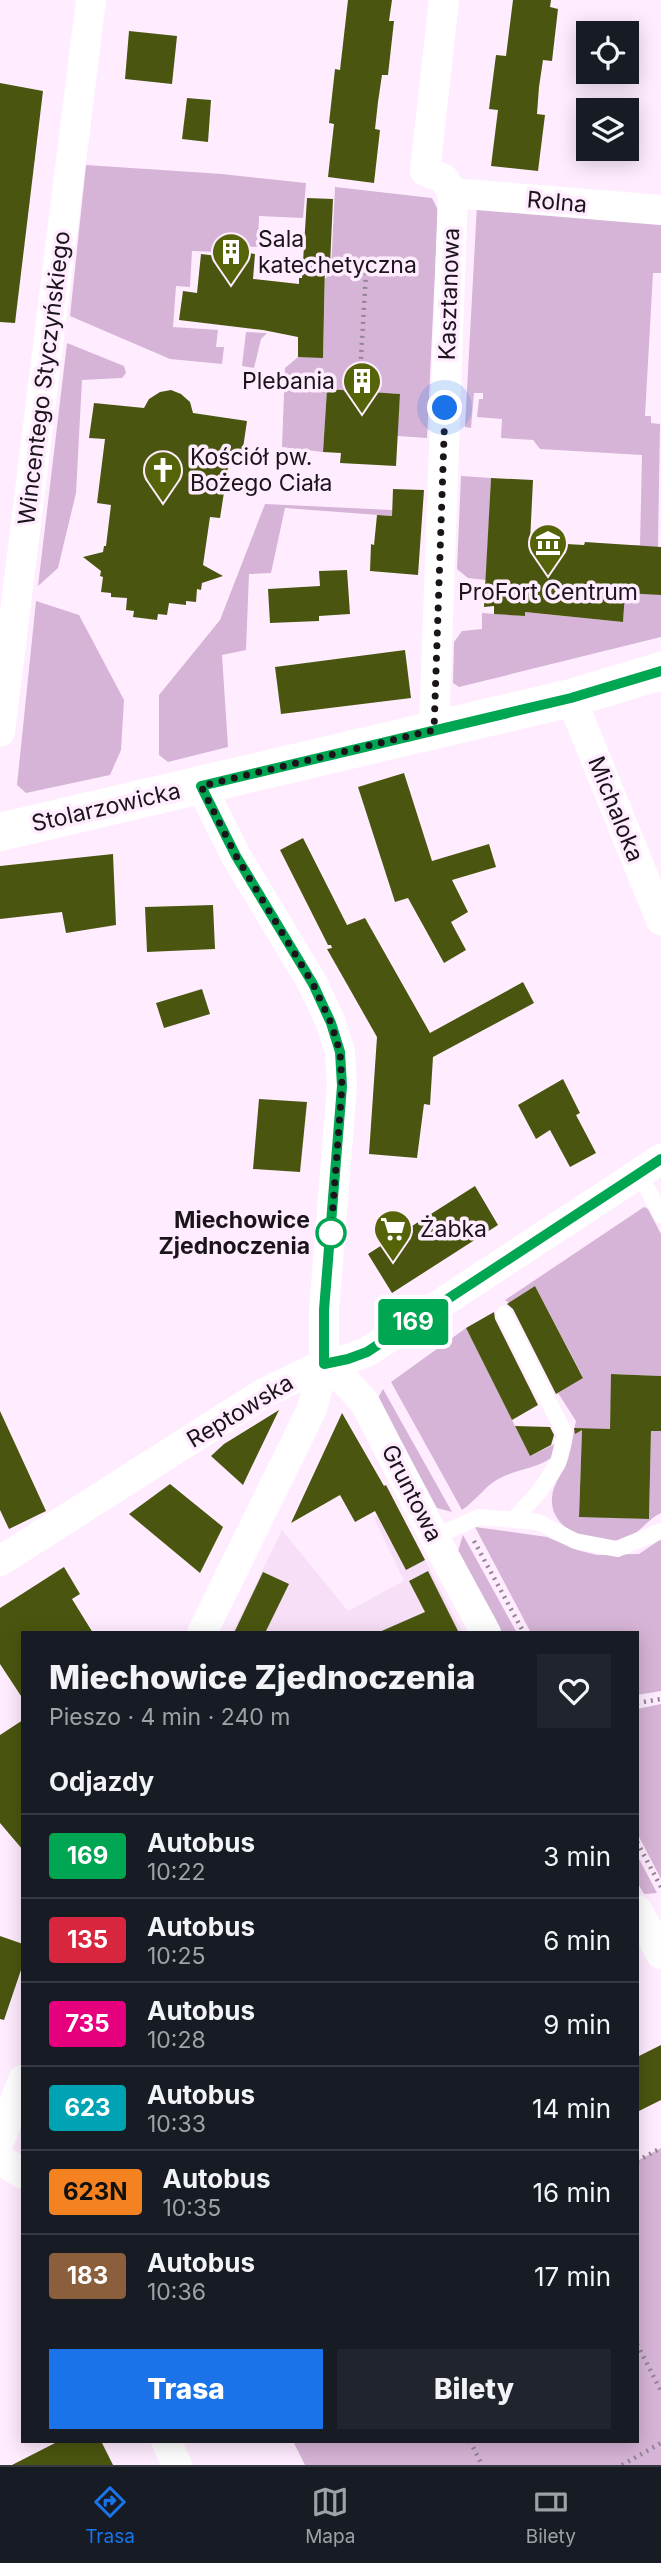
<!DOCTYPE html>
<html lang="pl">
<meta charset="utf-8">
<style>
:root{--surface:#171b24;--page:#20242c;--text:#f1f3f6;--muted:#9ea1a6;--line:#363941;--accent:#1a73e8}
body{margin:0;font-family:Inter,sans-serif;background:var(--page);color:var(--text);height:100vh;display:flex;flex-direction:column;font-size:26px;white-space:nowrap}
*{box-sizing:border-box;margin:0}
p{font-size:23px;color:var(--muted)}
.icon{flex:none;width:38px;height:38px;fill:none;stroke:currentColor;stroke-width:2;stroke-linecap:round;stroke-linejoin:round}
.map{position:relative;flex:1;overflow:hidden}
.drawer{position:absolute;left:21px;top:1631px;width:618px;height:812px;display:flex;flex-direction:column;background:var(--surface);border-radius:0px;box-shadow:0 4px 18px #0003}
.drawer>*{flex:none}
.badge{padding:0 14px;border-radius:5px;font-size:24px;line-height:46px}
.buttons{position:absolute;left:576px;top:21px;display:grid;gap:14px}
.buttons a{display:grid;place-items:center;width:63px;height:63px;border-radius:0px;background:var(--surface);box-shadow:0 4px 18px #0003;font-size:35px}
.you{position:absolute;width:35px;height:35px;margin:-18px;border:5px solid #fff;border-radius:50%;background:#1a73e8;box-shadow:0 0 0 10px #1a73e833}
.map>.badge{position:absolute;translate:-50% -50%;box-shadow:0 0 0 4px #fff}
h2{padding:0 28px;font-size:26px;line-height:63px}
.round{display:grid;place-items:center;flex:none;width:74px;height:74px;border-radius:0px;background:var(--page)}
.summary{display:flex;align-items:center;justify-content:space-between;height:119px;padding:0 28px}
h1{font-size:33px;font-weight:800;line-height:52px}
.action{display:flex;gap:14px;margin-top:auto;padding:14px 28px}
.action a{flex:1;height:80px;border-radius:0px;background:var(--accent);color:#fff;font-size:28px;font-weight:800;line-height:80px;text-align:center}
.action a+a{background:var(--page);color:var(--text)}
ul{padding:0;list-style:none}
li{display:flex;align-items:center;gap:21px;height:84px;padding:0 28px;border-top:2px solid var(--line)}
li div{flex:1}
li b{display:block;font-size:26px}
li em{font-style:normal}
li .badge{min-width:77px;font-weight:700;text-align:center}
.dock{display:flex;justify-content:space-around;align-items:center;height:98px;border-top:2px solid var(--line);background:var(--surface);font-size:19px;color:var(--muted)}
.dock a{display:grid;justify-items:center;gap:4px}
.dock .current{color:var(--accent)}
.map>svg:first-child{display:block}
.built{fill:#f6dff7}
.green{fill:#d6b4d7}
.building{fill:#4a560f}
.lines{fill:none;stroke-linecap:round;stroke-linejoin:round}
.path{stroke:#938693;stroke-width:4.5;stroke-dasharray:2 5;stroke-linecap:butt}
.lane{stroke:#fff;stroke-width:16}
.street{stroke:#fff;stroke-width:30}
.secondary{stroke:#fff;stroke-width:38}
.line-casing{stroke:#fff;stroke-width:16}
.line{stroke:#00a651;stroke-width:10}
.walk{stroke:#1b151b;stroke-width:7;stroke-dasharray:0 12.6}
.stop-dot{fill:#fff;stroke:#00a651;stroke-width:3.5}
.labels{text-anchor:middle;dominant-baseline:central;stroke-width:7;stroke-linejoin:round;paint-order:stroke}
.street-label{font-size:23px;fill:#1b151b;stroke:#ffedff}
.poi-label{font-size:23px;fill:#1b151b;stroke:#ffedff;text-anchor:start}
.stop-label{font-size:23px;font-weight:bold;fill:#1b151b;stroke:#ffedff;text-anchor:end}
</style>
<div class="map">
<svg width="661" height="2465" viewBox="0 0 661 2465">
<rect width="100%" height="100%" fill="#ffedff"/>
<polygon class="built" points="396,1504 463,1633 232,1633 282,1530 348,1611 404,1581 374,1518"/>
<g class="green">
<polygon points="86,165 222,174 306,183 303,218 259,216 258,247 219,245 218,252 192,251 190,287 176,286 173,327 218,330 216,347 224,347 222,364 170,359 70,316"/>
<polygon points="335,187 432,198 438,210 427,438 397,436 400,394 327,389 323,452 282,447 285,368 298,357 323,357 325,279 331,271"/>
<polygon points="477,205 661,224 661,273 653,273 645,416 651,416 651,423 660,424 658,546 655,594 661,595 661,637 459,687 453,683 454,642 462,631 482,629 482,613 524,616 525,612 623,622 627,545 640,545 642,455 540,449 533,440 501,438 502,419 477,417 479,399 483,399 483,393 474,393 471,428 465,427"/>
<polygon points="246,332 267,333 261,339 254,368 242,366"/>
<polygon points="67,343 124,366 126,373 122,378 82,380 76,493 58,568 38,586"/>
<polygon points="461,476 491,478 486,580 468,578 457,569"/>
<polygon points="265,504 392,510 392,516 285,508 271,573 249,574 246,650 222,655 228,747 168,762 159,755 159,695 220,620"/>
<polygon points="36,601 79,615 124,700 121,750 110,775 26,793 17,785"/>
<path d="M644 1207 648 1209 661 1234V1376L612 1374 610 1429H582L579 1516 649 1519 651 1431H661V1513C648 1519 641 1531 631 1536 604 1550 549 1534 552 1498 553 1482 564 1473 568 1459 572 1447 573 1434 576 1421L558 1393 583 1377 535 1286 509 1303 505 1300Z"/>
<path d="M466 1328 530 1456 555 1444 551 1458C534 1470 513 1469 495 1481 484 1488 474 1502 462 1510L391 1382Z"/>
<polygon points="383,1389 452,1512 437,1508 378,1398"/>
<polygon points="475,1527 547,1537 577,1550 597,1555 639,1554 661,1539 661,1691 637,1695 637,1633 531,1633"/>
<polygon points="463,1535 517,1633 502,1633 458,1551"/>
<polygon points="661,1704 661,1879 637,1833 637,1709"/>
<polygon points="637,1855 657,1893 644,1894 637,1882"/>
<polygon points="661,2148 661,2465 305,2465 293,2441 637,2441 637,2161"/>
</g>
<g class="building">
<polygon points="348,0 392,0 389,21 394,21 388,75 382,75 378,102 375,129 380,130 374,183 328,177 334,124 329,123 335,69 340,70"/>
<polygon points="513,0 551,0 550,7 558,9 552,61 543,60 539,87 537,114 545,115 538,171 491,166 498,110 489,109 496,55 506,56"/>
<polygon points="129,31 177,36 172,84 125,79"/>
<polygon points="0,83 43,91 15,323 0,322"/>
<polygon points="187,98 211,100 208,142 182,139"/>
<polygon points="307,198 333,199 330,265 325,265 323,358 298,357 298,337 263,330 179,320 183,291 197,293 201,254 226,257 227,250 255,254 253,279 299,284 299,278 302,278"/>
<polygon points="327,389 400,394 396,466 340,463 341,453 323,452"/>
<polygon points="171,390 181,394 190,402 193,413 247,421 242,455 230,454 220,518 210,517 203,565 223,576 202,583 201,590 197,589 196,602 186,601 186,605 169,603 167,615 158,614 157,620 133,617 134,611 126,610 127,598 111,597 111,593 101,592 103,577 100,576 101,571 83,557 103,552 104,546 106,546 111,505 97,503 105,439 89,438 94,403 144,408 149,399 160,392"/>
<polygon points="491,478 533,480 530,542 584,545 585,542 661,547 661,595 625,593 623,622 525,612 525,616 494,614 494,606 484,607"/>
<polygon points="393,489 424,490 418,575 370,571 371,544 374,545 377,515 392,516"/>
<polygon points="347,570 350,614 319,616 319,621 270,623 268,589 320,586 319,571"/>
<polygon points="405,650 411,698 281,714 275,667"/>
<polygon points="404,773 432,861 489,844 496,867 452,880 468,912 451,922 466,950 444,963 408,898 395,902 358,787"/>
<polygon points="303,838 347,925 365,918 430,1033 523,982 534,1003 433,1057 430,1105 424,1104 417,1158 369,1154 377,1037 327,949 332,948 331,945 328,945 280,850"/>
<polygon points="113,854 116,925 66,933 62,912 0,919 0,866"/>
<polygon points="213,905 215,949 147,952 145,907"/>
<polygon points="202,989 210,1014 164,1028 156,1003"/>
<polygon points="563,1079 580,1113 576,1115 596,1153 570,1167 550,1130 536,1139 518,1105"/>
<polygon points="259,1099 307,1102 300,1172 253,1169"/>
<polygon points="475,1186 498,1225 392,1293 368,1254"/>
<polygon points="535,1286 583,1378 556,1394 513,1309 507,1304"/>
<polygon points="494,1312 495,1319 538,1405 512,1420 466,1328"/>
<polygon points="611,1374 661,1376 661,1431 651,1431 649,1519 579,1517 582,1430 575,1434 574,1428 610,1429"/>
<polygon points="279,1410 251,1468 243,1485 211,1456 224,1444"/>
<polygon points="0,1411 46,1511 9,1529 0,1510"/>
<polygon points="342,1413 384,1486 386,1485 425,1560 406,1570 375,1511 355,1522 340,1495 291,1523"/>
<polygon points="515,1426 550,1427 554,1435 551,1445 530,1456"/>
<polygon points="170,1484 223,1527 200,1573 129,1514"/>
<polygon points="64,1567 80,1594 72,1599 93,1633 23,1633 23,1699 0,1664 0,1608"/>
<polygon points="428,1571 459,1633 377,1633 425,1612 409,1581"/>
<polygon points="263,1572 289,1584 265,1633 234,1633"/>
<polygon points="23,1720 23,1850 0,1823 0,1735"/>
<polygon points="0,1936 23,1944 23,1964 4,2020 0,2019"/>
<polygon points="661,2045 661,2100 637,2112 637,2057"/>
<polygon points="59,2441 101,2441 113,2465 12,2465"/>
</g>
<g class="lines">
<g class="path">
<polyline points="303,272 366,273 359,391"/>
<polyline points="474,1541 524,1633"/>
<polyline points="637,1703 661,1699"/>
<polyline points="637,1842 661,1887"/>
<polyline points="637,2161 661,2148"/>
<polyline points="637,2344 661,2391"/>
<polyline points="470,2441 482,2465"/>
<polyline points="622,2465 661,2443"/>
</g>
<g class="lane">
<polyline points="639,1173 661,1215"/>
<polyline points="504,1314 565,1434 558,1463 539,1492 513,1520"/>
<polyline points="434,1537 479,1517 538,1522 575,1541 617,1549 661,1531"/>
</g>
<g class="street">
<polyline points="453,193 661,210"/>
<polyline points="571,698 661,920"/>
<polyline points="434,730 453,193 444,179 425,171 444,0"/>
<polyline points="0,732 91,0"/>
<polyline points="201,786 236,856 313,984 331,1023 340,1052 342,1086 324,1310 324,1364 312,1409 202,1633"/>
<polyline points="324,1364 346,1382 365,1403 434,1537 486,1633"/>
<polyline points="0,1561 264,1393 324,1364 348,1359 367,1352 661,1159"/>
<polyline points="637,1910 661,1954"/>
<polyline points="0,2140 23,2080"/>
<polyline points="0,2159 23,2174"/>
<polyline points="166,2441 177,2465"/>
</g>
<polyline class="secondary" points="0,832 571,698 661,671"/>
</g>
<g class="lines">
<defs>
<polyline id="line" points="661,671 571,698 201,786 236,856 313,984 331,1023 340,1052 342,1086 324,1310 324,1364 348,1359 367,1352 661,1159"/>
</defs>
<use href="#line" class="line-casing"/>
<use href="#line" class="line"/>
<polyline class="walk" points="331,1233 342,1086 340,1052 331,1023 313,984 236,856 201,786 434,730 445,408"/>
</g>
<defs>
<symbol id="building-pin" viewBox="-11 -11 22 30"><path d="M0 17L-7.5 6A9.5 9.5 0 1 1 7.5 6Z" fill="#566409" stroke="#ffedff"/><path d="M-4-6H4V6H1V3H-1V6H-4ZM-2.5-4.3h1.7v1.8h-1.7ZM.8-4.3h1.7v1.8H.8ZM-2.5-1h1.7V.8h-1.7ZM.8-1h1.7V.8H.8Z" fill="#fff"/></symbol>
<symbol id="church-pin" viewBox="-11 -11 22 30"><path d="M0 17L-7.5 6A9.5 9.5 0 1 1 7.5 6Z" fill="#566409" stroke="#ffedff"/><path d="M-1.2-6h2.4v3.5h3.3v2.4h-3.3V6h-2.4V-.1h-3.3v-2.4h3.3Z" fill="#fff"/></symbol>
<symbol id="museum-pin" viewBox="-11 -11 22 30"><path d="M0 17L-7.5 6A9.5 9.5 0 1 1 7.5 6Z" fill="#566409" stroke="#ffedff"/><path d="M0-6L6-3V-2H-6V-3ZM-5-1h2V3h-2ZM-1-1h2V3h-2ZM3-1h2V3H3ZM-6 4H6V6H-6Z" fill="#fff"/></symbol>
<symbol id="supermarket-pin" viewBox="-11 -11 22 30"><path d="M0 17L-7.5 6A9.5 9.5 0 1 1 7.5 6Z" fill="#566409" stroke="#ffedff"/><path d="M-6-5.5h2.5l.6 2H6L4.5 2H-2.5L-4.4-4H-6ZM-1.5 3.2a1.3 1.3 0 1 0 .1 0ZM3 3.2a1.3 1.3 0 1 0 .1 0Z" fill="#fff"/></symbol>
</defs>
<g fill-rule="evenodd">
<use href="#building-pin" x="209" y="230" width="44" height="60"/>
<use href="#building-pin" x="340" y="359" width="44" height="60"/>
<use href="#church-pin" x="141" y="448" width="44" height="60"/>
<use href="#museum-pin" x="526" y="521" width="44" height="60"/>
<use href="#supermarket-pin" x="371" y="1207" width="44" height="60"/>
</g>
<circle class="stop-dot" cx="331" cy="1233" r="14"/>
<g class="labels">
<g class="street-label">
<text transform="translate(557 202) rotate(5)">Rolna</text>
<text transform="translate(449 294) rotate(-88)">Kasztanowa</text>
<text transform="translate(44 378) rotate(-83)">Wincentego Styczyńskiego</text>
<text transform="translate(106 807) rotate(-13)">Stolarzowicka</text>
<text transform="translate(616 809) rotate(68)">Michaloka</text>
<text transform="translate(240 1411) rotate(-31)">Reptowska</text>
<text transform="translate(412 1493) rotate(63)">Gruntowa</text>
</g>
<g class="poi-label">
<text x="258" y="239">Sala<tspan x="258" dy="26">katechetyczna</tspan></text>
<text x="335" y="381" text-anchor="end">Plebania</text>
<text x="190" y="457">Kościół pw.<tspan x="190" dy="26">Bożego Ciała</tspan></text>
<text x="548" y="592" text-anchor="middle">ProFort Centrum</text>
<text x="420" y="1229">Żabka</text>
</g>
<g class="stop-label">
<text x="310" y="1220">Miechowice<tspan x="310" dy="26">Zjednoczenia</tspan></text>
</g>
</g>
</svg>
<div class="buttons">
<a><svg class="icon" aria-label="locate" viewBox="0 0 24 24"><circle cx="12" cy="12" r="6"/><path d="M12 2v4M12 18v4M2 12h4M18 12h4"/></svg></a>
<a><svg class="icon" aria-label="layers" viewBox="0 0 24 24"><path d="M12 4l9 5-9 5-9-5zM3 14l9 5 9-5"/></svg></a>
</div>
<div class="you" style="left:445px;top:408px"></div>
<b class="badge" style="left:413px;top:1322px;background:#00a651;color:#fff">169</b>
<section class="drawer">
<div class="summary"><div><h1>Miechowice Zjednoczenia</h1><p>Pieszo · 4 min · 240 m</p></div><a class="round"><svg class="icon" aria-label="heart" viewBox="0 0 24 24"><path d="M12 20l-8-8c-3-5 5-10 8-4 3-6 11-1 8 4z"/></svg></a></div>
<h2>Odjazdy</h2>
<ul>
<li><span class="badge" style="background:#00a651;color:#fff">169</span><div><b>Autobus</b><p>10:22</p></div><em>3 min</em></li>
<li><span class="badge" style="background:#d7263d;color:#fff">135</span><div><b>Autobus</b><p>10:25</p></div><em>6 min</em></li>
<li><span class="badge" style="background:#e6007e;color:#fff">735</span><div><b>Autobus</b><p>10:28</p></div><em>9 min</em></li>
<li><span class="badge" style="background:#00a3b4;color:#fff">623</span><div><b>Autobus</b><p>10:33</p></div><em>14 min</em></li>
<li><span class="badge" style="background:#f58220;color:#111">623N</span><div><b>Autobus</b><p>10:35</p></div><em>16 min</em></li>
<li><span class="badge" style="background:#8b5e3c;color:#fff">183</span><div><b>Autobus</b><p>10:36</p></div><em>17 min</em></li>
</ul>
<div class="action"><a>Trasa</a><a>Bilety</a></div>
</section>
</div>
<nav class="dock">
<a class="current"><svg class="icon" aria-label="directions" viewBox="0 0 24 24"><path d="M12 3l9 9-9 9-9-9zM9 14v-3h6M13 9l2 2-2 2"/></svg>Trasa</a>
<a><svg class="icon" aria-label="map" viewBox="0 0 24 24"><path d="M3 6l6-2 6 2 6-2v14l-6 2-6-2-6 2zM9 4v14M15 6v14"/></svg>Mapa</a>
<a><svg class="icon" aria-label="tickets" viewBox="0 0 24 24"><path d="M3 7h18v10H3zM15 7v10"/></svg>Bilety</a>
</nav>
